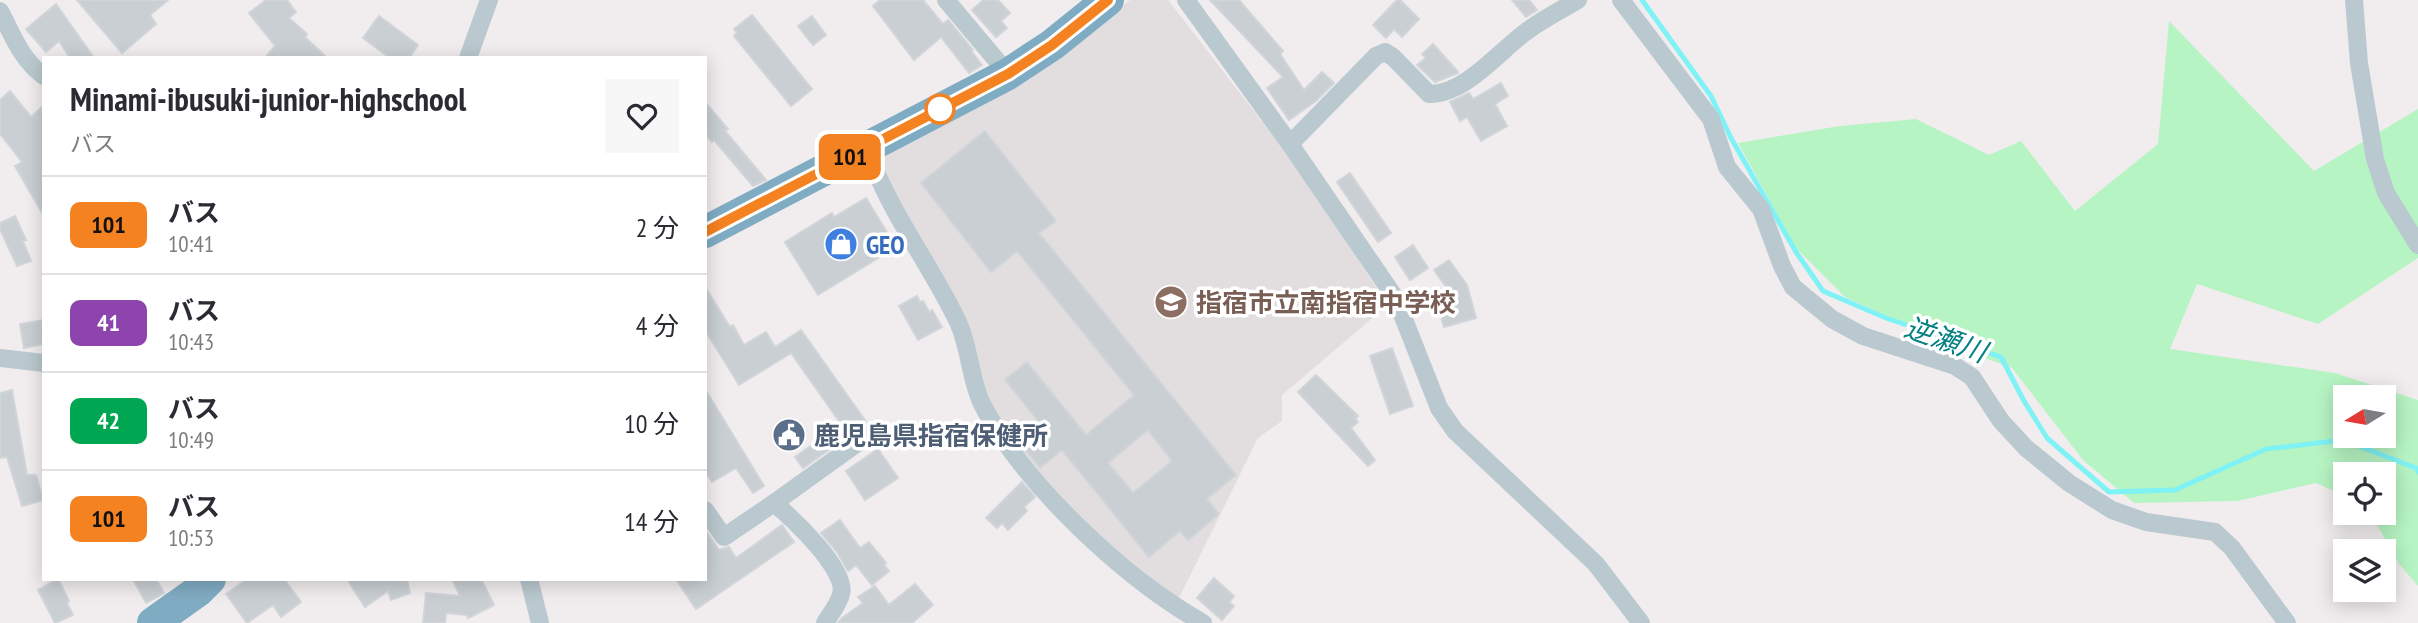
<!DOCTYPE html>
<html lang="ja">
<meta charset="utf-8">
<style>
:root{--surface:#fff;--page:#f7f7f7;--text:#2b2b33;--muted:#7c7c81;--line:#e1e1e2}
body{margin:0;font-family:"PT Sans Narrow","Noto Sans JP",sans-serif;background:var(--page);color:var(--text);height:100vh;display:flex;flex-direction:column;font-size:26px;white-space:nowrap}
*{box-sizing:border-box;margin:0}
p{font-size:23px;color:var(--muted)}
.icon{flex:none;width:38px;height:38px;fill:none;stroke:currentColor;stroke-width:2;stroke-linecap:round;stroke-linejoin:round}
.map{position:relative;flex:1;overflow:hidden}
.panel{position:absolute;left:42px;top:56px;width:665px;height:525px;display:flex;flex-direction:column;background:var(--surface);border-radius:0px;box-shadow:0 4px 18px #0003}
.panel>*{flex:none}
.badge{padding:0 14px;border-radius:10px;font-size:24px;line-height:46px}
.needle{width:46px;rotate:259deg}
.fabs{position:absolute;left:2333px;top:385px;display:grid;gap:14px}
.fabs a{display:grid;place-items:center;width:63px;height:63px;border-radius:0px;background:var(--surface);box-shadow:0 4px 18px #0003;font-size:35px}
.map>.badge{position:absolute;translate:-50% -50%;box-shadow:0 0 0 4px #fff}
.round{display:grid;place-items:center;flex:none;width:74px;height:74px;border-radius:0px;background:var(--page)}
.head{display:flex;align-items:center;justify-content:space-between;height:119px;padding:0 28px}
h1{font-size:33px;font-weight:700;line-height:52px}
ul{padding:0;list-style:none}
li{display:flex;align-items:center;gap:21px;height:98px;padding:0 28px;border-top:2px solid var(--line)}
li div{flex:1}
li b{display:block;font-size:26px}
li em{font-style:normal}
li .badge{min-width:77px;font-weight:700;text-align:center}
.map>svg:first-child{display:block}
.education{fill:#e2dee0}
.green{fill:#b7f4c3;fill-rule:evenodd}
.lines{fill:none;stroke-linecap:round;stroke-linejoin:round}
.stream{stroke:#7ff2f6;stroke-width:5}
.building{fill:#c9cfd3;stroke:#d1d5da;stroke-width:2;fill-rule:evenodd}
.street{stroke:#bac9cf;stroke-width:18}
.highway{stroke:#80acc3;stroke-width:32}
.line-casing{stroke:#fff;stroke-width:16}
.line{stroke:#f58220;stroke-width:10}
.stop-dot{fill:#fff;stroke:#f58220;stroke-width:3.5}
.labels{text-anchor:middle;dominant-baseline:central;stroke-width:7;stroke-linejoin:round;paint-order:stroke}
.shop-label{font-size:26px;font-weight:bold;fill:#366cbe;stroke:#fff;text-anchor:start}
.education-label{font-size:26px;font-weight:bold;fill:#785e54;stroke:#fff;text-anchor:start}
.service-label{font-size:26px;font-weight:bold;fill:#4e5e75;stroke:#fff;text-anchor:start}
.water-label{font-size:28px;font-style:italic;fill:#058083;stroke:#fff}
</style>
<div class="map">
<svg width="2418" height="623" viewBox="0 0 2418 623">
<rect width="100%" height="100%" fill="#f1edee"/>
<polygon class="education" points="1130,0 1168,0 1291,159 1388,305 1282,395 1282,421 1258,438 1178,600 1089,527 1045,481 1016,445 985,394 891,187 881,158 1066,50"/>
<path class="green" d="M2169 21 2314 171 2418 109V258L2318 324 2197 284 2170 349 2335 373 2418 400V586L2400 565 2370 513H2384V474H2345V496L2316 483 2237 501 2134 503 2083 460 2012 368 1958 348 1845 297 1796 248 1738 143 1840 126 1916 119 1989 155 2021 141 2075 211 2158 144ZM2345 397H2384V436H2345Z"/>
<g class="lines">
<polyline class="stream" points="1642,0 1711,96 1731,138 1796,252 1823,291 1886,318 2001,357 2024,401 2047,438 2109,492 2175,490 2266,449 2343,440 2416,468 2418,472"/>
</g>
<g class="building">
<polygon points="77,0 168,0 150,15 156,24 122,53"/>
<polygon points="266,0 287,0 296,12 289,18 307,34 305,37 327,58 265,58 275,46 249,13"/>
<polygon points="880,0 923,0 943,24 948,20 973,50 971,51 982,65 969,73 941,37 914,60 873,6"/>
<polygon points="983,0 998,0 1010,13 1001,21 1007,28 996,37 972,10"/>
<polygon points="1210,0 1239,0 1283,51 1280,54 1304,90 1322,72 1334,83 1316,101 1289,120 1267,88 1283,77"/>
<polygon points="1397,0 1400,0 1419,19 1402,37 1394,29 1386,38 1373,25"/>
<polygon points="1512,0 1529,0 1537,10 1526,17"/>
<polygon points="56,4 94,58 70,58 59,41 46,52 26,29"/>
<polygon points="752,15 812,89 791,106 734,36 737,33 734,29"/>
<polygon points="379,16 418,45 409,58 390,58 363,38"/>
<polygon points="812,16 826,35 813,45 798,26"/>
<polygon points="1433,44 1458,72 1458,73 1435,82 1417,65 1426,58 1422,54"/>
<polygon points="1501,83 1508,96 1495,104 1507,126 1481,141 1467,117 1460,121 1450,102 1469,93 1473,99"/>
<polygon points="10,91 31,117 44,105 44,216 15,166 22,162 0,134 0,100"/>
<polygon points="705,102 728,129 725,131 766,180 753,186 714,140 712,142 705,134"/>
<path d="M985 131 1056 221 1039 233 1236 475 1207 499 1219 514 1188 540 1180 531 1149 557 1062 450 1040 468 1019 442 1041 424 1005 380 1027 362 1086 435 1134 395 1017 251 991 272 921 183ZM1148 430 1172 461 1133 493 1108 463Z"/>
<polygon points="1350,173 1391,233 1378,242 1337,182"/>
<polygon points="866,198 896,247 818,295 785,242 832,213 834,217"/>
<polygon points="15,216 26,240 23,241 31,261 17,266 0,229 0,223"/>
<polygon points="1413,245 1428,268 1410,280 1395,257"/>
<polygon points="1449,260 1467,285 1476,318 1444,327 1437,303 1454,298 1434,270"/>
<polygon points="705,287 730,327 733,325 744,345 766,332 775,347 801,330 867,423 803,468 795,457 841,424 791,353 739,385 705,330"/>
<polygon points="917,296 920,302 923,301 929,312 932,310 942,327 918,340 899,306"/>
<polygon points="44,320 44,344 24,348 20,324"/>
<polygon points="1392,348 1413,406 1390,414 1370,356"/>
<polygon points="1316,375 1358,416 1355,419 1358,422 1351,428 1375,460 1368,466 1298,392"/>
<polygon points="705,389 764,486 753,493 736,468 712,482 705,471"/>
<polygon points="12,390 27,475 36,475 43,500 22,506 7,457 0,458 0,393"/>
<polygon points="878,449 898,478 865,500 846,471"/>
<polygon points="1022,482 1035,497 1024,507 1027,511 1008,530 1002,523 997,528 986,518"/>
<polygon points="840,520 860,548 869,542 886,563 884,565 889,571 872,585 856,565 848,571 837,552 821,533"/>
<polygon points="782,525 794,542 696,609 676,579 705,579 705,530 719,550 729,547 736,558"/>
<polygon points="1214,578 1234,596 1229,602 1234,606 1222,620 1197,598"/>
<polygon points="58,579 69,601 67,603 73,615 55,623 38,590"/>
<polygon points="133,579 156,579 164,593 146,603"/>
<polygon points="247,579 284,579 301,602 281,617 273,605 247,623 226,594"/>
<polygon points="347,579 407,579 410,593 391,600 388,591 365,607"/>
<polygon points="452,579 481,579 494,605 468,618 467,615 446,613 445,623 423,623 426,593 460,596"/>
<polygon points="915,584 933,605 912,623 838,623 842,618 863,603 858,597 875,586 889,605"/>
</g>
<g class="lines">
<g class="street">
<polyline points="946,0 1008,74"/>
<polyline points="1186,0 1290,144 1396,299 1439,408 1455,431 1596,564 1641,623"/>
<polyline points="1621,0 1711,119 1727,167 1761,209 1782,266 1793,287 1832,319 1863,336 1955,366 1972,377 2001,421 2026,448 2069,483 2112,510 2146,522 2215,532 2232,548 2287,623"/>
<polyline points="2354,0 2359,63 2375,159 2386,193 2418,245"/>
<path d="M0 11C12 34 22 61 44 76"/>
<polyline points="468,58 489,0"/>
<path d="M1290 144 1376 56 1385 52 1393 57 1429 94C1465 95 1500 50 1527 31 1543 19 1561 10 1578 0"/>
<path d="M867 148C888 211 930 263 958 322 970 348 970 379 982 404 1024 485 1124 578 1203 623"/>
<polyline points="0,358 44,363"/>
<polyline points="774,503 870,434"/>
<path d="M705 510 724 537 774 503C792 518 848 570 841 594 839 604 830 614 825 623"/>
<polyline points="529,579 540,623"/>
</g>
<g class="highway">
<polyline points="705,232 1008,74 1052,45 1108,0"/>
<polyline points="153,623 198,591 210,579"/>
</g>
</g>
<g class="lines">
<defs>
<polyline id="line" points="705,232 1008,74 1052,45 1108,0"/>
</defs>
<use href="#line" class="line-casing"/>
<use href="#line" class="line"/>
</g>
<defs>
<symbol id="shop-disc" viewBox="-11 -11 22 22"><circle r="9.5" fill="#3f7fe0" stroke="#fff"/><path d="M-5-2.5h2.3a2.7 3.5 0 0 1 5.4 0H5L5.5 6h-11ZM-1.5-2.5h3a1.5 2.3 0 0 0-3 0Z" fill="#fff"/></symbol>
<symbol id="school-disc" viewBox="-11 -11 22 22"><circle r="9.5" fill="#8d6e63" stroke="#fff"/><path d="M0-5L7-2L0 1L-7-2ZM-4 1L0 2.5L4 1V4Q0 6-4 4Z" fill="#fff"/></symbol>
<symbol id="civic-disc" viewBox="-11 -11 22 22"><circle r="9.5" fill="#5c6f8a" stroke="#fff"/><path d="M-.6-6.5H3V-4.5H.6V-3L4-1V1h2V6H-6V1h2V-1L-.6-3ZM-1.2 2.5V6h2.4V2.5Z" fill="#fff"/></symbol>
</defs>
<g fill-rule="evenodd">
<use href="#shop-disc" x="822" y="225" width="38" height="38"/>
<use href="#school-disc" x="1152" y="283" width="38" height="38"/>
<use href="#civic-disc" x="770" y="416" width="38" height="38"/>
</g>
<circle class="stop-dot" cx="940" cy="109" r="14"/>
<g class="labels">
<g class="shop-label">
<text x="866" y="244">GEO</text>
</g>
<g class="education-label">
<text x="1196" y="302">指宿市立南指宿中学校</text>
</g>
<g class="service-label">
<text x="814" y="435">鹿児島県指宿保健所</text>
</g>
<g class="water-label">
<text transform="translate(1946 339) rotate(19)">逆瀬川</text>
</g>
</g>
</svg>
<div class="fabs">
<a><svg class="needle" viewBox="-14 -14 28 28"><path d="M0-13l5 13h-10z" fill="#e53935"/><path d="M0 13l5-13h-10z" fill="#7c7c81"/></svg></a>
<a><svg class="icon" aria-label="locate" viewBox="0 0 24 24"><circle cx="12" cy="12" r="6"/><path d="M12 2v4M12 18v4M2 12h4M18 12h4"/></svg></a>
<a><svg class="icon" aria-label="layers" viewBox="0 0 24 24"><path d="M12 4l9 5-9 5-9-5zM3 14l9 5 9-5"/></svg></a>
</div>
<b class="badge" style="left:850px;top:157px;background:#f58220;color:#111">101</b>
<section class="panel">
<div class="head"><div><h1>Minami-ibusuki-junior-highschool</h1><p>バス</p></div><a class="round"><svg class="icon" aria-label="heart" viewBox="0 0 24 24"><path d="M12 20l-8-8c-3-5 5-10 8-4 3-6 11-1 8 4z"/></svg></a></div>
<ul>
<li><span class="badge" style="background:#f58220;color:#111">101</span><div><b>バス</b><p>10:41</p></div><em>2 分</em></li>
<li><span class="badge" style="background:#8e44ad;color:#fff">41</span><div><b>バス</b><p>10:43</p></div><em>4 分</em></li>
<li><span class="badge" style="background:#00a651;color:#fff">42</span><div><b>バス</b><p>10:49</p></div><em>10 分</em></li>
<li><span class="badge" style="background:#f58220;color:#111">101</span><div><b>バス</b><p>10:53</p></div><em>14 分</em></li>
</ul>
</section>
</div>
